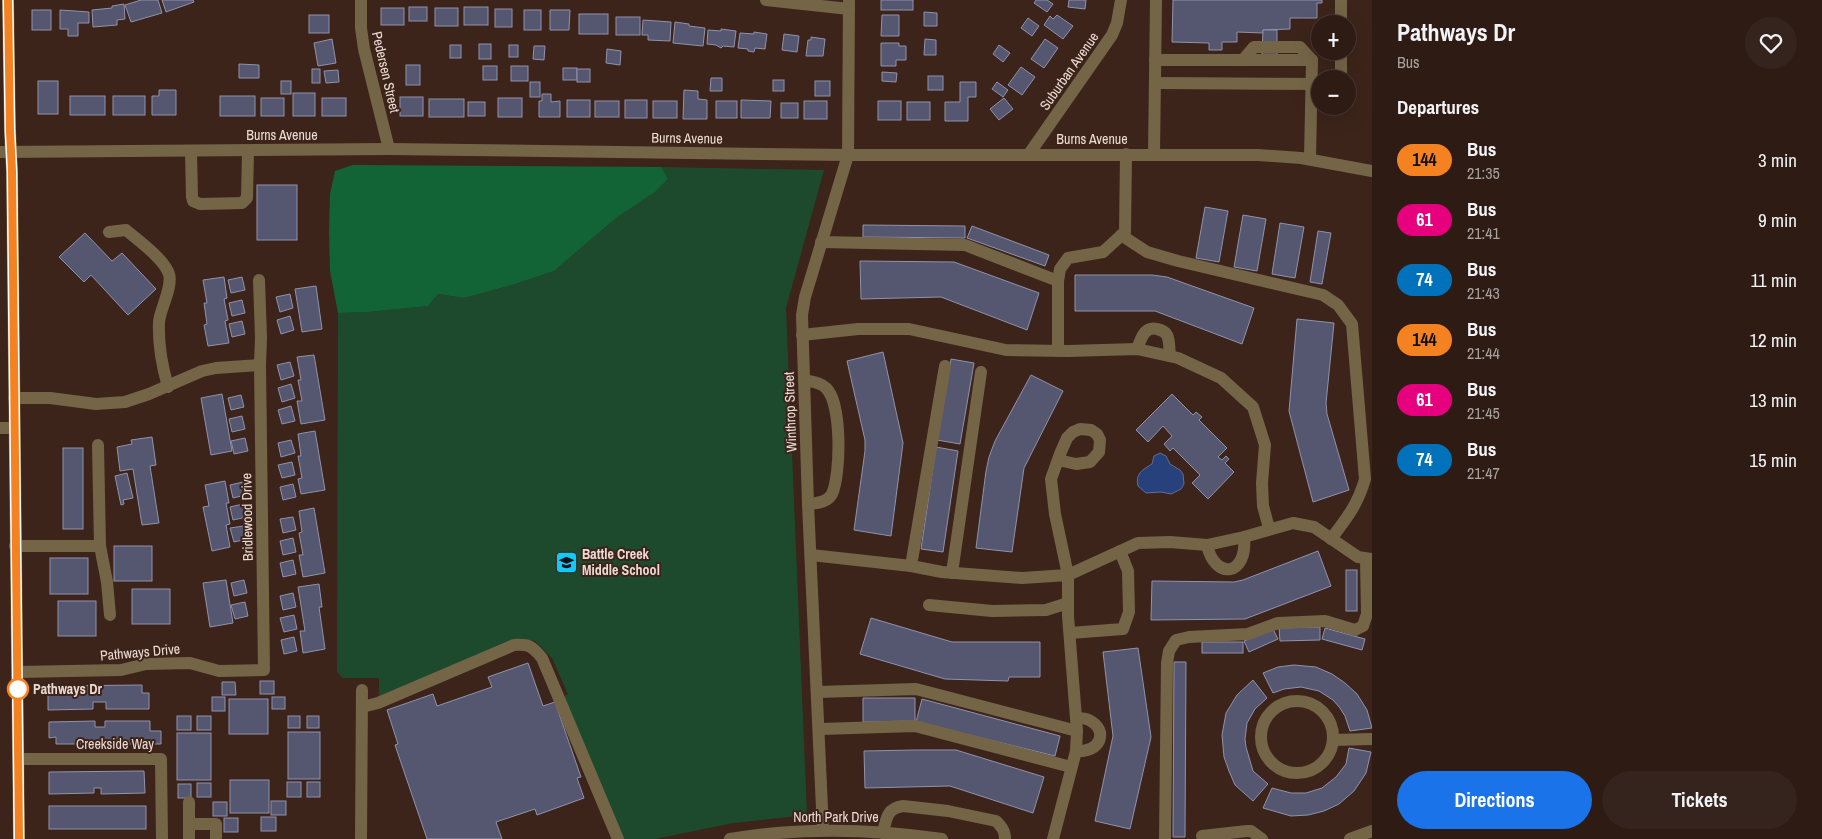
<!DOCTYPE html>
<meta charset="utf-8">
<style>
:root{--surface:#2d1b14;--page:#35241d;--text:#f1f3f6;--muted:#a7a1a0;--line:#483934;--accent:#1a73e8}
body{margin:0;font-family:"Archivo Narrow",sans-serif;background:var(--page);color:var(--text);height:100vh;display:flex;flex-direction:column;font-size:19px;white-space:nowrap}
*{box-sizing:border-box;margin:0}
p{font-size:16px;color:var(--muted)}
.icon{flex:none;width:28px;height:28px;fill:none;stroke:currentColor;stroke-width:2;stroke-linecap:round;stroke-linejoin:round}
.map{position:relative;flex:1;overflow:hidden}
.details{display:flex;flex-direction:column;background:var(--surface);width:450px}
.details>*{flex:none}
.badge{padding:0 10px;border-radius:16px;font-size:18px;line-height:32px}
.controls{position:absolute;left:1311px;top:15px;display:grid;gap:10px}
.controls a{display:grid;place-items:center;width:45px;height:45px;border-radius:50%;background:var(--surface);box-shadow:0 5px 20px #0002,0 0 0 1px var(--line);font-size:25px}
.map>.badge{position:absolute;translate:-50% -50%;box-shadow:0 0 0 2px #fff}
h2{padding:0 25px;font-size:19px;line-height:45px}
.round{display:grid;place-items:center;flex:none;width:52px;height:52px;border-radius:26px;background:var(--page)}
.overview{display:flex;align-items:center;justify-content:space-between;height:85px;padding:0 25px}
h1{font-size:24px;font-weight:700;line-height:38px}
.button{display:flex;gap:10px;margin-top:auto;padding:10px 25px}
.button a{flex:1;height:58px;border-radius:30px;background:var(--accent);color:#fff;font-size:20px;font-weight:700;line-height:58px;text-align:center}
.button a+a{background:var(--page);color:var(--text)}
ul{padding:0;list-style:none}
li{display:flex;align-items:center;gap:15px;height:60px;padding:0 25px}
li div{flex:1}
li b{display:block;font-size:19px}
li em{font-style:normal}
li .badge{min-width:55px;font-weight:700;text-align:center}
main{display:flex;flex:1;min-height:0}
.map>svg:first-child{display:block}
.green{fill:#1d4a2d}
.forest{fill:#126436}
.water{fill:#26417c;stroke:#616f96}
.building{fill:#55566f;stroke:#9092ad}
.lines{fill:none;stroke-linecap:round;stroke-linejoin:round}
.minor{stroke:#756547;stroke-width:12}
.line-casing{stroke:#fff;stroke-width:11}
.line{stroke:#f58220;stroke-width:8}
.stop-dot{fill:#fff;stroke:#f58220;stroke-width:2.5}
.labels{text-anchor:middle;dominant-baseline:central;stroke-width:4;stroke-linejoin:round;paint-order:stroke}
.street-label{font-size:14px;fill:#ecdbd4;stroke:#3c241a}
.poi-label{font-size:14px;font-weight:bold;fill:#ecdbd4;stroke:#3c241a;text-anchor:start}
.stop-label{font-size:14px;font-weight:bold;fill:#ecdbd4;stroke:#3c241a;text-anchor:start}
</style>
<main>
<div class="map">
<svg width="1372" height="839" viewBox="0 0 1372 839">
<rect width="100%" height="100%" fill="#3c241a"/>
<polygon class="green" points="661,167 824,170 786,308 807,815 733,823 655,839 623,839 563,697 568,694 552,658 535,641 520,639 379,696 379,678 343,678 337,672 338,313 368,312 428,306 438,294 464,298 512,285 554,271 616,218 655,192 668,179"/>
<polygon class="forest" points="353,165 661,167 668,179 655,192 616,218 554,271 512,285 464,298 438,294 428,306 368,312 338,313 330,271 329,231 330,194 335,171"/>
<path class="water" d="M1160 453 1166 456 1170 464 1180 470 1183 474 1184 484 1181 489 1171 494 1161 492 1146 493 1138 486C1135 474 1142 470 1152 464L1154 456Z"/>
<g class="building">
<polygon points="141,0 158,0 162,13 131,22 125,5"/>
<polygon points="162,0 193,0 194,2 166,12"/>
<rect x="881" y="0" width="32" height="10"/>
<polygon points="1036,0 1047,0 1053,4 1047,12 1034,3"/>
<polygon points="1069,0 1086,0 1085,9 1068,7"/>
<polygon points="1173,0 1322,0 1322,3 1317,3 1317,18 1290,18 1290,29 1263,30 1263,33 1237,32 1237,42 1222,42 1222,50 1209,50 1209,43 1172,42"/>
<polygon points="124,4 125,19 117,20 117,25 93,27 92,10 112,8 112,6"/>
<rect x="409" y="7" width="18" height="14"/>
<rect x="464" y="7" width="24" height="18"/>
<rect x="381" y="8" width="23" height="17"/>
<rect x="435" y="8" width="23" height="18"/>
<rect x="495" y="9" width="17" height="18"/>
<rect x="32" y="10" width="19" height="20"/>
<polygon points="60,10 89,12 89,23 78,23 78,36 68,36 68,29 60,29"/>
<rect x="524" y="10" width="17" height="20"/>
<polygon points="550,10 570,10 569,30 550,30"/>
<polygon points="924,12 937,13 937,26 924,26"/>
<rect x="579" y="14" width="29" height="20"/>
<rect x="309" y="15" width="20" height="18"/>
<polygon points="882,15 899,15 899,36 881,36"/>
<polygon points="1057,15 1073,26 1063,39 1044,25 1050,16 1053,19"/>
<rect x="616" y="17" width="24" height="18"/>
<polygon points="1028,18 1039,26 1032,36 1021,28"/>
<polygon points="643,20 671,22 670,41 648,40 648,35 642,35"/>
<polygon points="675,22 689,24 689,26 705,28 703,46 673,43"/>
<polygon points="721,29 736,31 734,47 723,46 721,48 716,45 707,44 708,30 721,31"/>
<polygon points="1263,30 1277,30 1277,55 1262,55"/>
<polygon points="754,32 767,34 765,49 755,48 754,52 748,51 748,49 738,48 740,33 754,34"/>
<polygon points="784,34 799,36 797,52 782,50"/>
<polygon points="811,37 825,39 823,56 806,56 808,40 811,40"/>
<polygon points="332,39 336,63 318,66 314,43"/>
<polygon points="925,39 936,40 936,55 924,55"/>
<polygon points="1045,39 1058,48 1044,68 1031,59"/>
<polygon points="881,43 899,43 899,46 906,46 906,60 896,60 896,66 881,66"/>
<rect x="479" y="44" width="12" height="15"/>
<rect x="450" y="45" width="11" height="13"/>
<rect x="509" y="45" width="9" height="12"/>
<polygon points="999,45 1010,53 1003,62 993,54"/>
<polygon points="534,46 545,46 544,60 533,59"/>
<polygon points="607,49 621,51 620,65 606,63"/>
<polygon points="239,64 259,65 259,78 239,78"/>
<rect x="406" y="65" width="14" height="20"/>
<rect x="483" y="66" width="14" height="14"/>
<rect x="511" y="66" width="17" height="15"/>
<polygon points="1021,67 1035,77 1022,95 1008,85"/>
<rect x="563" y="68" width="14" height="12"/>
<rect x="312" y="69" width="8" height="14"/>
<rect x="577" y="69" width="13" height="13"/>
<polygon points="338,70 339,82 326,83 324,71"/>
<polygon points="882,72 897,73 896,82 882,81"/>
<rect x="928" y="76" width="15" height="14"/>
<polygon points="711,78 722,78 722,91 710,91"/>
<rect x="773" y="80" width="11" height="11"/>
<rect x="38" y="81" width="20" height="33"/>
<rect x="281" y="81" width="10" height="13"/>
<rect x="815" y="81" width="15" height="15"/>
<rect x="530" y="82" width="10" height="15"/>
<polygon points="960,82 976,82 976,97 968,97 968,121 945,121 945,102 960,102"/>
<polygon points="997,82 1008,90 1003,97 992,89"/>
<polygon points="159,90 176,90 176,115 152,115 152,96 159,96"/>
<polygon points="684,90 698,91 698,99 707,100 707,119 683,119"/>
<rect x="293" y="93" width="22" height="23"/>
<polygon points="542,94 551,94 551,102 560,101 560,117 539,117 539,101 542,101"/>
<rect x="70" y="96" width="35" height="19"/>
<rect x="113" y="96" width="32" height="19"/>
<rect x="220" y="96" width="35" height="20"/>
<rect x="400" y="97" width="23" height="19"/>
<rect x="261" y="98" width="23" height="18"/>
<rect x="322" y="98" width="24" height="18"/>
<rect x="498" y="98" width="24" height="19"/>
<polygon points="1004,98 1013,109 999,120 990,109"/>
<rect x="429" y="99" width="35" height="18"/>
<rect x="567" y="100" width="23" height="17"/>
<rect x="625" y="100" width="22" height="18"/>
<polygon points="741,100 771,101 770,118 741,118"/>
<rect x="595" y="101" width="24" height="16"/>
<rect x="653" y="101" width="24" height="17"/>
<rect x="716" y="101" width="21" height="17"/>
<rect x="804" y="101" width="23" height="18"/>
<rect x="878" y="101" width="23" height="19"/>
<rect x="468" y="102" width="17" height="14"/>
<rect x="907" y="102" width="23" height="18"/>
<rect x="781" y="103" width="17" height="15"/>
<rect x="257" y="185" width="40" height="55"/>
<polygon points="1205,207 1228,211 1219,262 1196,258"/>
<polygon points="1243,215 1266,219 1257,271 1234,267"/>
<polygon points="1280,223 1304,227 1295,278 1272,274"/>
<polygon points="863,225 965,226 965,238 863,237"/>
<polygon points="972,226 1049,255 1045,266 967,238"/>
<polygon points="1318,231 1331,233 1322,284 1310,282"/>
<polygon points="85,233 112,261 122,253 156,289 128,315 91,275 84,282 59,257"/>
<polygon points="860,261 954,262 1039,293 1027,330 941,297 861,299"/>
<polygon points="1075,275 1152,275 1167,277 1254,308 1242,344 1155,311 1075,311"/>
<polygon points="224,277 227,298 224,299 228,320 225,321 229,343 208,346 204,325 207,324 204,303 207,303 203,280"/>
<polygon points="242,277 245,290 231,293 228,280"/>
<polygon points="316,286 322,329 302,332 295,289"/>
<polygon points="290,294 293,308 280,312 276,297"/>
<polygon points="242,300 245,313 232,316 229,303"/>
<polygon points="290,316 294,330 281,334 277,320"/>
<polygon points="1297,319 1334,323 1326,403 1327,414 1349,490 1313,502 1289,411"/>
<polygon points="242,321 245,334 232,337 229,324"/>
<polygon points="883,352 903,443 891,536 854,530 865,451 865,440 847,361"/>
<polygon points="314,355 325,420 301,424 297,401 302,401 298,380 301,380 297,357"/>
<polygon points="951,359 974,363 960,444 937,440"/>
<polygon points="290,362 294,376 281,380 277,365"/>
<polygon points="1031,375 1063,391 1024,468 1012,552 976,548 986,471 989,457 995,441"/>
<polygon points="291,384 295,398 282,402 278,388"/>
<polygon points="222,394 232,451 211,455 201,398"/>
<polygon points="1172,394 1193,415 1196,412 1202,417 1199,420 1227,448 1218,457 1222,460 1226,456 1229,459 1225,463 1234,472 1208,499 1192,483 1200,475 1173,448 1170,451 1164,444 1172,436 1163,426 1148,442 1136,430"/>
<polygon points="241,395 244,407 231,410 228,398"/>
<polygon points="291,406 295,421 282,424 278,410"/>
<polygon points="242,416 245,429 232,432 229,419"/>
<polygon points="315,431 325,490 301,494 298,479 302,478 298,456 301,456 298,434"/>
<polygon points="152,437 156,465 150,466 159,523 142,525 133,469 120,471 117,447 132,444 131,440"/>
<polygon points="245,438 248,451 234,454 231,441"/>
<polygon points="291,440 295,453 281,457 278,443"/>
<polygon points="936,447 958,451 943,552 921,549"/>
<rect x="63" y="448" width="20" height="81"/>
<polygon points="292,462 295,475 282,478 278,465"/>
<polygon points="127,473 133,498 123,500 124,504 121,505 115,476"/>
<polygon points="225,481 229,503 226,503 230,524 226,525 230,547 212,551 203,507 209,506 205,485"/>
<polygon points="243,482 246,495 233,498 230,485"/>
<polygon points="293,484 296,497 283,500 280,487"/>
<polygon points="243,504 247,517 233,520 230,507"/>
<polygon points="314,508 325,573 303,577 299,555 303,555 299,533 302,532 299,511"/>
<polygon points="293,517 296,530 283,533 280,519"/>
<polygon points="244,526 247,539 234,542 230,528"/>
<polygon points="293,538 296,552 283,555 280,541"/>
<rect x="114" y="546" width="38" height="35"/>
<polygon points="1318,551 1331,586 1245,619 1151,620 1152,581 1234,582 1243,580"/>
<rect x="50" y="558" width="38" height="36"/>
<polygon points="293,560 296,574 283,577 280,563"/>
<rect x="1346" y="570" width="11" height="41"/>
<polygon points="226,580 233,623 210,627 203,583"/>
<polygon points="244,580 247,593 234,596 231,583"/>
<polygon points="319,584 322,607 319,607 325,649 303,653 300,631 305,631 298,587"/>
<rect x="132" y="589" width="38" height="35"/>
<polygon points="293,593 296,607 283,610 280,596"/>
<rect x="58" y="601" width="38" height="35"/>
<polygon points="245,602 248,616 235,619 231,605"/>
<polygon points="294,615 297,629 284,632 280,618"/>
<polygon points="871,618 952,642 1040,642 1040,677 1009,677 1008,681 945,679 860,654"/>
<polygon points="1320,627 1320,640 1280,641 1279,628"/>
<polygon points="1325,628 1365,639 1362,650 1322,639"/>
<polygon points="1273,629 1278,639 1249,652 1244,641"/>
<polygon points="294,637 297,651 284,654 281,640"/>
<rect x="1202" y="642" width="41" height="11"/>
<polygon points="1138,648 1151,737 1130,829 1095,821 1113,736 1103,652"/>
<polygon points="1174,662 1186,662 1185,837 1173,837"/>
<polygon points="528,663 543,706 555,702 581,777 577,778 584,798 537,815 535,809 496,822 502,839 427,839 395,745 398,744 387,710 433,694 437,706 492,687 488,677"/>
<polygon points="1294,665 1316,667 1332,674 1345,683 1357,694 1367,710 1372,728 1350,731 1345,716 1340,708 1333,700 1319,691 1301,687 1284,689 1273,693 1263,673 1278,667"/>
<polygon points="1253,680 1267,698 1255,709 1247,723 1245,739 1246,747 1253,771 1268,784 1253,801 1235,785 1229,771 1224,757 1222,735 1226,713 1237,695"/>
<rect x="260" y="681" width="14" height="13"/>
<polygon points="222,682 235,682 236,695 222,695"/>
<polygon points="142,685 142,693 149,693 149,709 106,709 106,702 93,702 93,709 48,710 48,686"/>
<rect x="212" y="697" width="13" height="14"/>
<rect x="272" y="697" width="13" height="12"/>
<polygon points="863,698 915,698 915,721 863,722"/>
<rect x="229" y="699" width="39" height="35"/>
<polygon points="922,699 1060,736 1055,756 916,722"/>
<rect x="177" y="716" width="14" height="14"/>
<rect x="197" y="716" width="14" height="14"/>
<rect x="288" y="716" width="12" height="12"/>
<rect x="307" y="716" width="12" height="12"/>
<polygon points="95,721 95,727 105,727 105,721 150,721 150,731 161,731 161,744 56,744 56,737 49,738 49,722"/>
<rect x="288" y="732" width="32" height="47"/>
<rect x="177" y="733" width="34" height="47"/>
<polygon points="1349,748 1371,752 1366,773 1354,791 1339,804 1324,811 1308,815 1291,816 1263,808 1272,788 1291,793 1306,793 1322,788 1336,777 1346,764"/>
<polygon points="915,750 956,750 1044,777 1033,813 950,786 865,788 864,751"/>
<polygon points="144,771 145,793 101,794 101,788 94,788 94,793 49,794 49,772"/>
<rect x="230" y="780" width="39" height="33"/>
<rect x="287" y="782" width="14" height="15"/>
<rect x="307" y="782" width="13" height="15"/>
<rect x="197" y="783" width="14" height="14"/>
<rect x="178" y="784" width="13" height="14"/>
<rect x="271" y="801" width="15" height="14"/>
<rect x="213" y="802" width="14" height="14"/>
<rect x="49" y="806" width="97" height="23"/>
<rect x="261" y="817" width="15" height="14"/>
<rect x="224" y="818" width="14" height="14"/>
</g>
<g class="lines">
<g class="minor">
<polyline points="8,0 10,131 12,171 19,839"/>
<polyline points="361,0 361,28 364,49 389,149"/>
<polyline points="766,0 849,9"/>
<polyline points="1341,0 1341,24"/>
<polyline points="1341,51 1341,79"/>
<polyline points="1155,60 1312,60 1310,159"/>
<polyline points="1243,60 1254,47 1300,47 1312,60"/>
<polyline points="1155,83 1320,84"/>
<polyline points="191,151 192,197 193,201 200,204 242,203 247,198 248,151"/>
<polyline points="0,152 389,149 848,155 1258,155 1301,158 1372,171"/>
<polyline points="1029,154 1112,35 1117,23 1121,0"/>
<polyline points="1154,154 1156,0"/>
<path d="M109 232 126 230C138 240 164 259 169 274 173 287 160 309 159 322 158 344 162 366 168 387"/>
<path d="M1121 235 1147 252 1178 261 1323 295 1338 305 1352 324 1365 479C1358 504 1347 518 1331 539"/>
<polyline points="821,242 965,245 1058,281"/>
<polyline points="802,335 858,329 909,329 1006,350 1068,351 1137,349 1178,358 1221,378 1253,407 1265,445 1262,483 1263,506 1269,528"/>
<path d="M1137 349C1141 339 1144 326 1157 329 1162 330 1165 332 1167 335 1170 341 1169 350 1170 356"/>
<polyline points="1058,351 1058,281 1060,269 1068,258 1103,252 1125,232 1126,154"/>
<path d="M804 380C812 382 820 382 826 388 842 403 841 474 832 494 827 503 816 503 808 504"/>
<polyline points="14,398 50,398 96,404 125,402 149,394 202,371 216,368 260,365"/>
<polyline points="0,428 14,428"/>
<path d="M1207 545C1215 581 1248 576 1244 537"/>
<polyline points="15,546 100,546 98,445"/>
<polyline points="100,546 107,582 110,615"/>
<polyline points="811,555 911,566 942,572 1022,578 1068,575 1138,543 1170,542 1207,545 1244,537 1293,523 1314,527 1358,557 1372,559"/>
<polyline points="911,566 945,366"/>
<polyline points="952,573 981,372"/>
<polyline points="929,605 992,611 1046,610 1068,603"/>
<polyline points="1070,633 1123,629 1129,612 1128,571 1120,551"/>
<polyline points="18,672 121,670 146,664 190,663 219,671 264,670 260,365 261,338 259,280"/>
<polyline points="818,692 916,689 1077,731"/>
<circle cx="1297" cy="737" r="36"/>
<path d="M362 707 378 703 514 645C529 644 532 646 542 658L618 839"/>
<polyline points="820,729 915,726 1071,767"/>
<polyline points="1333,740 1372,739"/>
<path d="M1076 751C1101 753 1109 730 1089 720 1085 718 1080 718 1076 718"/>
<polyline points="19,759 161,759 162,839"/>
<polyline points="189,824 216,824 216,839"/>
<polyline points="823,830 808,504 802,315 805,297 848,155 849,0"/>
<path d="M883 833C886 819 887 808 903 806L948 811 996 821C1002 827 1005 831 1005 839"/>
<polyline points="1202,836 1247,831 1251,831 1262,839"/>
<polyline points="189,839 189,802"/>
<polyline points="361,839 362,690"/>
<path d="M730 839C801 827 872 829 942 839"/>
<polyline points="1053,839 1076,751 1077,731 1068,616 1068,575 1055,514 1051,479 1060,454 1067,438 1073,432 1080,429 1091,430 1097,434 1100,440 1099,452 1090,462 1076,464 1058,460"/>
<polyline points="1165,839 1167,663 1169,651 1176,640 1189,637 1248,634 1278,623 1325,621 1355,630 1363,626 1367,614 1366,559"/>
<polyline points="1350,839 1372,831"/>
</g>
</g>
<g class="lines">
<defs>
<polyline id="line" points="8,0 10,131 12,171 19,839"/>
</defs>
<use href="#line" class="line-casing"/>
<use href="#line" class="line"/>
</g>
<defs>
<symbol id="school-square" viewBox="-11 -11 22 22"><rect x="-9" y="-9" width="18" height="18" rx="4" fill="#0fcafa" stroke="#3c241a"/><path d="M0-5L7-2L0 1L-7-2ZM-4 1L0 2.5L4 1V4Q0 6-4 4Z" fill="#111"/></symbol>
</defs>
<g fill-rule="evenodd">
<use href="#school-square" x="554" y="550" width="25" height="25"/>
</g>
<circle class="stop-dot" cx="18" cy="689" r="10"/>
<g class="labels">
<g class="street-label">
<text transform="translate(1069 71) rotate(-55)">Suburban Avenue</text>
<text transform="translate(386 72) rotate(77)">Pedersen Street</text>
<text x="282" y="135">Burns Avenue</text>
<text transform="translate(687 138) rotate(1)">Burns Avenue</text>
<text x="1092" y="139">Burns Avenue</text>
<text transform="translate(790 412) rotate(-92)">Winthrop Street</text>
<text transform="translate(247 517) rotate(-91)">Bridlewood Drive</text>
<text transform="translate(140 652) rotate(-5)">Pathways Drive</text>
<text x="115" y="744">Creekside Way</text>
<text x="836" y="817">North Park Drive</text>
</g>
<g class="poi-label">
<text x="582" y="554">Battle Creek<tspan x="582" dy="16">Middle School</tspan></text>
</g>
<g class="stop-label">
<text x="33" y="689">Pathways Dr</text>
</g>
</g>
</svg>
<div class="controls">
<a>+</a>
<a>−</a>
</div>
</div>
<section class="details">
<div class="overview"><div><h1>Pathways Dr</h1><p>Bus</p></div><a class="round"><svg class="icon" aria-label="heart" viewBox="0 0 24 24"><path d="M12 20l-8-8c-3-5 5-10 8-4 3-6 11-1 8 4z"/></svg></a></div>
<h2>Departures</h2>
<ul>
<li><span class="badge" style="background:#f58220;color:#111">144</span><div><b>Bus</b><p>21:35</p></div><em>3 min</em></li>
<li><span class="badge" style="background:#e6007e;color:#fff">61</span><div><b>Bus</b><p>21:41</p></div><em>9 min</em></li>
<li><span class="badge" style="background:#0072bc;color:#fff">74</span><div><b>Bus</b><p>21:43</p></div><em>11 min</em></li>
<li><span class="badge" style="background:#f58220;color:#111">144</span><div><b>Bus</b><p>21:44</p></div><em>12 min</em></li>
<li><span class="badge" style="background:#e6007e;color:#fff">61</span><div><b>Bus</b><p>21:45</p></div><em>13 min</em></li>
<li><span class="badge" style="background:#0072bc;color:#fff">74</span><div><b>Bus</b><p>21:47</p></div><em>15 min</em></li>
</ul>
<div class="button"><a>Directions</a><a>Tickets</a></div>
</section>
</main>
